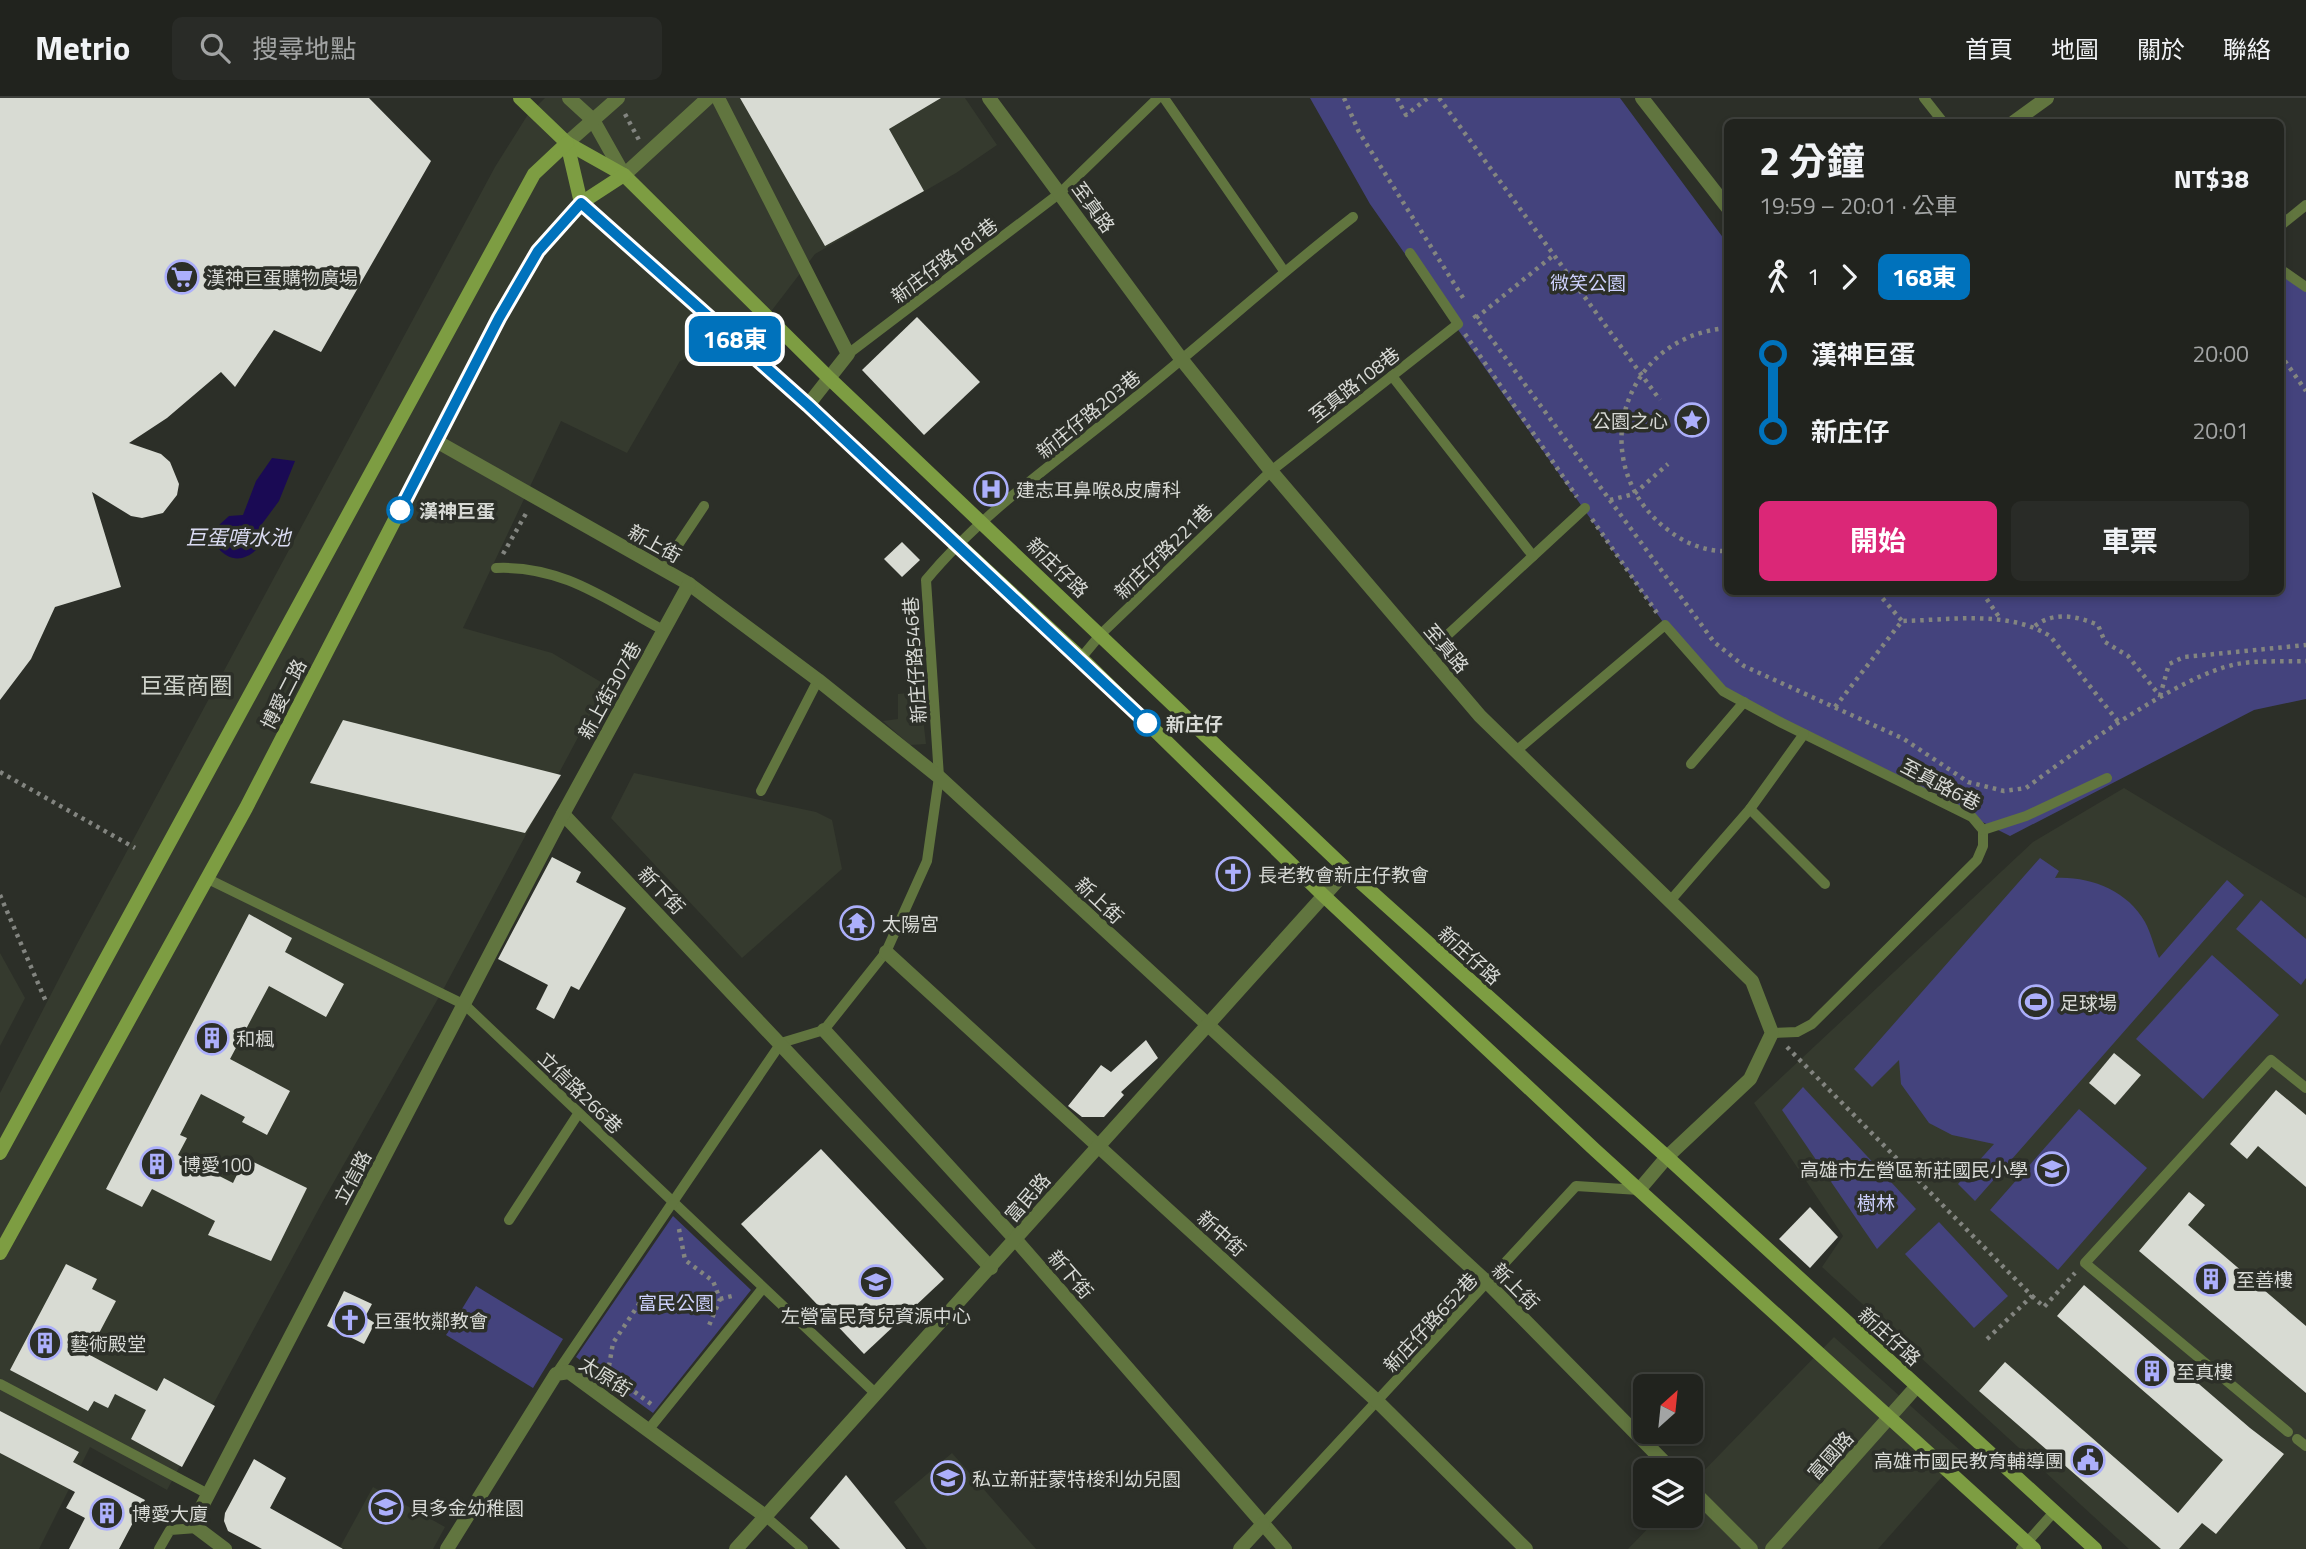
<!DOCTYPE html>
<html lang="zh-TW">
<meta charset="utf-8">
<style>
:root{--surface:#21231e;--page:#292b27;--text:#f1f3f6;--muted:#a2a4a4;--line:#3e403c;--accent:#db2777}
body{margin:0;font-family:"Titillium Web","Noto Sans TC",sans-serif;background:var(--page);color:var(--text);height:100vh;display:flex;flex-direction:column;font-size:26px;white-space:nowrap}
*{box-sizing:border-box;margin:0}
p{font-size:23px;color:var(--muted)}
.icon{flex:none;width:38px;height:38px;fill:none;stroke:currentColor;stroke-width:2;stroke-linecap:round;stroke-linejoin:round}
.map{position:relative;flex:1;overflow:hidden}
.side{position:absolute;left:1724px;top:21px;width:560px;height:476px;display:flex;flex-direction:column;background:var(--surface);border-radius:10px;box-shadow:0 4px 10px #0003,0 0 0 2px var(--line)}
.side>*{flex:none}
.badge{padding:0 14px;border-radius:10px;font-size:24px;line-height:46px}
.needle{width:46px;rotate:27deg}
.controls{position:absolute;left:1633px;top:1276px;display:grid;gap:14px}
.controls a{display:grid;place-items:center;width:70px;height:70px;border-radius:10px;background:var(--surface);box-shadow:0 4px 10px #0003,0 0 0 2px var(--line);font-size:35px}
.map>.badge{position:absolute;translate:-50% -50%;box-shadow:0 0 0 4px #fff}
.legs{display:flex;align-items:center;gap:10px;height:77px;padding:0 35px;font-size:23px}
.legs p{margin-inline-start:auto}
.headline{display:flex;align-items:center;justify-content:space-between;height:119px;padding:0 35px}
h1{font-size:38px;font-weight:700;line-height:52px}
.primary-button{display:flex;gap:14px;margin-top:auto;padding:14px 35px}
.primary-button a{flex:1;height:80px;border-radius:10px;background:var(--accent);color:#fff;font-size:28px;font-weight:700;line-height:80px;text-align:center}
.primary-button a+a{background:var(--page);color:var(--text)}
ul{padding:0 35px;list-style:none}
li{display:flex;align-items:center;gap:24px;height:77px;font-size:26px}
li i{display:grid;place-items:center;width:10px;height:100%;margin:0 9px;background:currentColor}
li i::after{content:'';width:18px;height:18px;margin:-9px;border:5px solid;border-radius:50%;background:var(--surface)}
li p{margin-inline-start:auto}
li:first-child i{background:linear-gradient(#0000 50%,currentColor 0)}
li:last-child i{background:linear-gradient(currentColor 50%,#0000 0)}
header{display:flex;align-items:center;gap:42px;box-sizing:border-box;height:98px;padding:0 35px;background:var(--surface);border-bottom:2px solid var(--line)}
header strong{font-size:33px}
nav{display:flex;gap:38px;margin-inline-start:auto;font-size:24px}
.search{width:490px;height:63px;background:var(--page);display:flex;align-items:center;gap:18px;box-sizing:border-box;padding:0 24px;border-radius:10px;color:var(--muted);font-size:26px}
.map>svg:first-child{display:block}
.built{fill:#353a2e}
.green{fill:#44437d}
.water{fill:#1a0a54}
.building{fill:#d8dbd3}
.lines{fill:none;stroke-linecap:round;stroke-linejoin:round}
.path{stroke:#838580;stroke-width:4.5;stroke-dasharray:3.5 5;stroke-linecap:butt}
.lane{stroke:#61753f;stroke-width:10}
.street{stroke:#61753f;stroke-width:14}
.secondary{stroke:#7d9d42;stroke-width:14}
.line-1-casing{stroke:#fff;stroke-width:16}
.line-1{stroke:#0072bc;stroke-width:10}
.stop-1-dot{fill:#fff;stroke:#0072bc;stroke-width:3.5}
.labels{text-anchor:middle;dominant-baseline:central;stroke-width:7;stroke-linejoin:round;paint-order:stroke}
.street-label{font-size:19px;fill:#d7d9d5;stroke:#2c2f28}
.poi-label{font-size:19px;fill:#d7d9d5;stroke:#2c2f28;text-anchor:start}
.park-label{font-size:19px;fill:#ced1fd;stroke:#2c2f28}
.stop-label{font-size:19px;font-weight:bold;fill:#d7d9d5;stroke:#2c2f28;text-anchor:start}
.water-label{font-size:21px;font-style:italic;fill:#dadbf2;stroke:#2c2f28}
.quarter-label{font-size:23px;fill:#cfd3cb;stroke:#2c2f28}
</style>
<header>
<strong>Metrio</strong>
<div class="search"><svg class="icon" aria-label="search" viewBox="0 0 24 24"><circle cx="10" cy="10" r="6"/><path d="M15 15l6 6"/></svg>搜尋地點</div>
<nav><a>首頁</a><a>地圖</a><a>關於</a><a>聯絡</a></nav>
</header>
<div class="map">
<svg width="2306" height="1451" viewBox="0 0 2306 1451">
<rect width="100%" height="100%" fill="#2c2f28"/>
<g class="built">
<polygon points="545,0 965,0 997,47 956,75 815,156 753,237 680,263 627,355 561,323 463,530 552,555 606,587 444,890 323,1103 167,1392 90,1349 39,1451 0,1451 0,995 77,846 495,69 527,18"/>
<polygon points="920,594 926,646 910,647 883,623 898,621 898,596"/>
<polygon points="634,675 816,714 832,722 842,771 742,860 611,720"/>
<polygon points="2124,690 2306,800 2306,1451 2129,1451 1822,1169 1843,1138 1754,1005 2033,744"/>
<polygon points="0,855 25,900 0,948"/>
<polygon points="1834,1239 1963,1355 1878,1451 1628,1451 1660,1418 1690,1418 1691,1386"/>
<polygon points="952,1355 1036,1451 927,1451 894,1404"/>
<polygon points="373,1389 445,1429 433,1451 339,1451"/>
</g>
<g class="green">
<polygon points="1310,0 1620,0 1727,145 1727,494 2280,494 2280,172 2306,191 2306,601 2254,612 2010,738 1723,593 1665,527 1370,106"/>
<path d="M2040 760 2059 773 2055 780C2089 778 2127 792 2145 824 2151 835 2154 849 2159 860L2227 782 2244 797 1975 1103 1958 1086 1994 1046 1952 1037 1929 1025 1901 986 1899 962 1872 989 1854 971Z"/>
<polygon points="2261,802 2306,841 2306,880 2301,887 2236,831"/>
<polygon points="2212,857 2279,917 2203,1001 2136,941"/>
<polygon points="1803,989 1916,1111 1877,1151 1782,1012"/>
<polygon points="2079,1011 2147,1070 2058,1172 1990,1112"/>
<polygon points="673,1118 751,1192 653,1315 576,1259"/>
<polygon points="1939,1124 2008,1198 1974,1230 1905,1156"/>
<polygon points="476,1188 563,1241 533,1290 446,1237"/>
</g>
<path class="water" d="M272 360 295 363 279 403 259 430 256 452C243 464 229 463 218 450V428L229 418 243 417 256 383Z"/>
<g class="building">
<polygon points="0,0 369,0 431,63 321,254 274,232 235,289 221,274 167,320 129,345 161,356 170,364 179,386 177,397 163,415 142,420 131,418 92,394 121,489 55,509 31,561 0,602"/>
<polygon points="740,0 941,0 889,31 924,93 825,148"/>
<polygon points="917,219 980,284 924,337 862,272"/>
<polygon points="902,444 920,462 902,479 884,461"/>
<polygon points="343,622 561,677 525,735 310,685"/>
<polygon points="552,759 581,774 576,784 626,810 579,892 571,888 554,921 536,911 548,887 498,861"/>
<polygon points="249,816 292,840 285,854 344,886 326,919 269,888 230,961 290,993 267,1037 242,1024 245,1019 201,996 180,1037 187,1040 178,1057 233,1085 245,1060 307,1090 271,1163 208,1137 215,1123 152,1091 142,1109 106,1091"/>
<polygon points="1146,942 1158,960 1121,994 1124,997 1104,1019 1082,1019 1068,1008 1101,967 1111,974"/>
<polygon points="2114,955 2141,977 2115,1007 2089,985"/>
<polygon points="2276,992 2306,1017 2306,1089 2258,1048 2247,1061 2230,1046"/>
<polygon points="821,1051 944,1181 864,1256 741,1126"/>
<polygon points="2189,1094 2205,1107 2188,1127 2306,1228 2306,1295 2139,1153"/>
<polygon points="1810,1109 1838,1139 1810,1170 1779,1141"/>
<polygon points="66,1166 97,1181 92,1191 116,1203 88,1256 157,1293 164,1280 215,1308 182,1369 131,1341 146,1312 115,1296 108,1310 94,1303 88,1313 10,1272"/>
<polygon points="2084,1187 2250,1330 2284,1356 2216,1436 2202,1425 2179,1451 2161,1451 1979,1293 2005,1264 2178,1415 2223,1362 2057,1218"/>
<polygon points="344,1193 372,1206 365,1219 375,1225 364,1246 327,1228"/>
<polygon points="0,1313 79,1354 73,1364 145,1402 119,1451 69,1451 85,1420 66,1410 75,1394 0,1355"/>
<polygon points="254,1361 286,1380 270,1410 343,1451 262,1451 228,1433 224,1423 225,1415"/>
<polygon points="846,1377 906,1451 840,1451 810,1420"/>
</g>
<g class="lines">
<g class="path">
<polyline points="1344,0 1359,34 1465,203"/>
<polyline points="1397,0 1406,17 1428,0"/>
<polyline points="1439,0 1660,302"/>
<polyline points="625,16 639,42"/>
<path d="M1474 217 1714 544 1744 568 1904 641 1968 684 2004 693 2026 690C2076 653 2177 578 2237 566 2259 562 2284 564 2306 563"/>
<polyline points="1476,220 1555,156"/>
<path d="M1727 230C1618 239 1583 372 1672 435 1687 446 1708 454 1727 453"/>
<polyline points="1465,236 1577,399"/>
<polyline points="2280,256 2306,293"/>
<polyline points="1610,402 1634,396 1668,366"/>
<polyline points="1592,421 1657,515"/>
<polyline points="503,456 528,412"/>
<polyline points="1877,494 1902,523"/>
<polyline points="1982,494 2001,522"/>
<path d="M2035 528C2054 513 2077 518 2098 527L2105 544 2128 558 2160 598"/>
<polyline points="2160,598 2169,566 2184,559 2306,547"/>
<path d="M1835 609 1902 523C1951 522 2008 512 2050 538L2120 626"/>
<polyline points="0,674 135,750"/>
<polyline points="0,797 47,906"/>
<polyline points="1787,949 2032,1198 1985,1243"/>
<polyline points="679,1131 685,1162 713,1183 720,1201 708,1230"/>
<polyline points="2032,1198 2044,1209 2075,1175"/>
<polyline points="720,1201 736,1197"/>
<polyline points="651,1306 608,1274 613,1245 643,1200 661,1195"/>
</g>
<g class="lane">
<polyline points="1164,0 1284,173"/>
<polyline points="1924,0 1943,24"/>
<polyline points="2280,128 2306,107"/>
<polyline points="2280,171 2306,189"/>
<polyline points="848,256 1060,95 1158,0"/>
<polyline points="1392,278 1533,458"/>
<path d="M496 470C562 467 607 502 663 532"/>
<polyline points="662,471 704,408"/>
<polyline points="1427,556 1585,410"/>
<polyline points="1081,560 1101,536 1271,373 1458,226 1410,155"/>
<polyline points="1516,653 1665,527 1723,593 1782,625 1972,719 1983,732 1983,748 1977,762 1812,926 1797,934 1772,935"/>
<polyline points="1691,666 1744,604"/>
<polyline points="761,693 818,582"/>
<polyline points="1750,711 1825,786"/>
<polyline points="1983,732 2026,718 2107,680"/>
<polyline points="206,780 465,907 874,1294"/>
<polyline points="1670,803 1750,711 1804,636"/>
<polyline points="509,1122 578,1016"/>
<path d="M556 1276 781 945 824 932 886 854 927 763 939 679 926 482C983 413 1062 360 1131 303 1206 243 1277 178 1353 119"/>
<polyline points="0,1286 208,1396"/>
<polyline points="649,1331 763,1190"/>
<polyline points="2288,1334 2085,1165 2271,962 2306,990"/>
<polyline points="2297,1341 2306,1348"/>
<polyline points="765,1418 803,1451"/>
<polyline points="1263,1426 1576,1088 1639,1092"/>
<polyline points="159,1451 170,1432 197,1430"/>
<polyline points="2021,1451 2054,1414"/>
</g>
<g class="street">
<polyline points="569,0 593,22 624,77 708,0"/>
<polyline points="718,0 848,256 808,307"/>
<polyline points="989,0 1182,262 1271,373 1480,618 1752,883 1772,935 1750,981 1667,1059 1639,1092"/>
<polyline points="1642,0 1727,109"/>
<polyline points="2014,24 2047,0"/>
<polyline points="567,45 618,0"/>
<polyline points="436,343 689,486 818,582 939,679 1489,1186 1672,1372"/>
<polyline points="563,716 991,1170"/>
<polyline points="886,854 1378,1304 1526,1451"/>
<polyline points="824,932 1016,1142 1285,1451"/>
<polyline points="1690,1390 1751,1451"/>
<polyline points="225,1451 197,1430 199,1414 563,716 689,486"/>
<polyline points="447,1451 556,1276 569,1274 765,1418"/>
<polyline points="736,1451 1347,772"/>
<polyline points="1240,1451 1263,1426"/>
<polyline points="1772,1451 1917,1288"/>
</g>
<g class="secondary">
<polyline points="520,0 567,45 624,77 829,280 1347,772 1667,1059 2095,1451"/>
<polyline points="567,45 581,105 808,307 1081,560 1323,797 1595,1052 2034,1451"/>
<polyline points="0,1055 534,76 567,45"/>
<polyline points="0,1155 246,710 499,220 538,153 581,105 624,77"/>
</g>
</g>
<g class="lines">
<defs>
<polyline id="line-1" points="400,412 499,220 538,153 581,105 808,307 1147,625"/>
</defs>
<use href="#line-1" class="line-1-casing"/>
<use href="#line-1" class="line-1"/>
</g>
<defs>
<symbol id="supermarket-ring" viewBox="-11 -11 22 22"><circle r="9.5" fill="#2c2f28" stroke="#acaffb" stroke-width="1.5"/><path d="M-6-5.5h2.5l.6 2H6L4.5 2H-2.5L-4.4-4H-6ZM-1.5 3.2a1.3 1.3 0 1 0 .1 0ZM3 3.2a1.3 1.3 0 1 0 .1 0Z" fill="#acaffb"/></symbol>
<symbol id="sight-ring" viewBox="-11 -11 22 22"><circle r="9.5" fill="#2c2f28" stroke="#acaffb" stroke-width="1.5"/><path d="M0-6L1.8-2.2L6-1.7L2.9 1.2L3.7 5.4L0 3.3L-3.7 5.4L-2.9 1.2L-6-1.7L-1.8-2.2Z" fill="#acaffb"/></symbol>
<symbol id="hospital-ring" viewBox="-11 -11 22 22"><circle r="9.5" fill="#2c2f28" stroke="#acaffb" stroke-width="1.5"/><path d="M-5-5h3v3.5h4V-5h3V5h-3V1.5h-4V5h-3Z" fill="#acaffb"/></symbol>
<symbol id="church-ring" viewBox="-11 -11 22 22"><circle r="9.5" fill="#2c2f28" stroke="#acaffb" stroke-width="1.5"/><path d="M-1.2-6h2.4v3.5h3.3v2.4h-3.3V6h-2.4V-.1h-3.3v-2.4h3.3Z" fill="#acaffb"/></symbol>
<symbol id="temple-ring" viewBox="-11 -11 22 22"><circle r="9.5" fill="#2c2f28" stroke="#acaffb" stroke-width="1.5"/><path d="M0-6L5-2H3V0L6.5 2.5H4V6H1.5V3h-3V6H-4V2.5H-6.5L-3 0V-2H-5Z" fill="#acaffb"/></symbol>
<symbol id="stadium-ring" viewBox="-11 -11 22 22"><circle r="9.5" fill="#2c2f28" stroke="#acaffb" stroke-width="1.5"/><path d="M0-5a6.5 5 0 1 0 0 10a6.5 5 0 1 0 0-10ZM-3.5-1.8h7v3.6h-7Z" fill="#acaffb"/></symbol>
<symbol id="building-ring" viewBox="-11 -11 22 22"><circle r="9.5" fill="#2c2f28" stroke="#acaffb" stroke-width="1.5"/><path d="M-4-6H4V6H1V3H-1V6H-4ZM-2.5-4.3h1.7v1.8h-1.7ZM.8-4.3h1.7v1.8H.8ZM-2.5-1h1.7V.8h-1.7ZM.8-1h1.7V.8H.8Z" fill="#acaffb"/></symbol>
<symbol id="school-ring" viewBox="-11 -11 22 22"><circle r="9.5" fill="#2c2f28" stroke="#acaffb" stroke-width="1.5"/><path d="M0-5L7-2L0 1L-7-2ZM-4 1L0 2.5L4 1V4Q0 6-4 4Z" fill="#acaffb"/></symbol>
<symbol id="civic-ring" viewBox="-11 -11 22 22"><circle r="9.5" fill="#2c2f28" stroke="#acaffb" stroke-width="1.5"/><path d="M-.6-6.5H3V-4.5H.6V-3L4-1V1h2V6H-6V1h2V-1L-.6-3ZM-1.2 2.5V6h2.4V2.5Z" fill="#acaffb"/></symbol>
</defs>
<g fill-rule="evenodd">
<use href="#supermarket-ring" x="163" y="160" width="38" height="38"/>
<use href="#sight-ring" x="1673" y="303" width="38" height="38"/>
<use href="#hospital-ring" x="972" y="372" width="38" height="38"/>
<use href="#church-ring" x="1214" y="757" width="38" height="38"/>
<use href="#temple-ring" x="838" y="806" width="38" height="38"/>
<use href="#stadium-ring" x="2017" y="885" width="38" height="38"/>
<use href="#building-ring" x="193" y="921" width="38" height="38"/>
<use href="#building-ring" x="138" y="1047" width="38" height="38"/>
<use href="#school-ring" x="2033" y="1052" width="38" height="38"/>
<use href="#building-ring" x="2192" y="1162" width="38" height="38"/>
<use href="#school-ring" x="857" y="1165" width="38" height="38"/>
<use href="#church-ring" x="331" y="1203" width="38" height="38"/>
<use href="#building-ring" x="26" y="1226" width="38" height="38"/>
<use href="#building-ring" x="2133" y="1254" width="38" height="38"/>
<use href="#civic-ring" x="2069" y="1343" width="38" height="38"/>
<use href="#school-ring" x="929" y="1361" width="38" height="38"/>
<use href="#school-ring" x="367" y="1390" width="38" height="38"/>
<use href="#building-ring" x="88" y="1396" width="38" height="38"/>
</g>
<g class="stop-1-dot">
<circle cx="400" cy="412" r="12"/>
<circle cx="1147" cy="625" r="12"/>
</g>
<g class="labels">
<g class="street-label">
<text transform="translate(1094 109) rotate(54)">至真路</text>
<text transform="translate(944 162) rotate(-37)">新庄仔路181巷</text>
<text transform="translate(1354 286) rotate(-38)">至真路108巷</text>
<text transform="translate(1088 316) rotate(-39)">新庄仔路203巷</text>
<text transform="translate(655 445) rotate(29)">新上街</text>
<text transform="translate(1163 453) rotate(-44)">新庄仔路221巷</text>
<text transform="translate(1058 469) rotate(44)">新庄仔路</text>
<text transform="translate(1447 550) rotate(50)">至真路</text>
<text transform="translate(914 562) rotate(-94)">新庄仔路546巷</text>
<text transform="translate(609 592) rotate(-61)">新上街307巷</text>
<text transform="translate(283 596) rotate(-63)">博愛二路</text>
<text transform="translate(1941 686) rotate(28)">至真路6巷</text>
<text transform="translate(662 792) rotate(46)">新下街</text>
<text transform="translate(1100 802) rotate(43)">新上街</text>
<text transform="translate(1470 857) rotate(42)">新庄仔路</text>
<text transform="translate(581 994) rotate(44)">立信路266巷</text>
<text transform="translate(352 1079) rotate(-62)">立信路</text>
<text transform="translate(1027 1099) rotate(-49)">富民路</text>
<text transform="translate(1222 1135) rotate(42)">新中街</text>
<text transform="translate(1071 1176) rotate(49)">新下街</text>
<text transform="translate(1516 1188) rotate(45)">新上街</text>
<text transform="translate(1430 1224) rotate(-47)">新庄仔路652巷</text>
<text transform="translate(1890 1238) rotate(42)">新庄仔路</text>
<text transform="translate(606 1278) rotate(32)">太原街</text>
<text transform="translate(1830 1357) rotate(-48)">富國路</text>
</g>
<g class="poi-label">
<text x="206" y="179">漢神巨蛋購物廣場</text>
<text x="1668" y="322" text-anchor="end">公園之心</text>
<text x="1016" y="391">建志耳鼻喉&amp;皮膚科</text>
<text x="1258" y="776">長老教會新庄仔教會</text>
<text x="882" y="825">太陽宮</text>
<text x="2060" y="904">足球場</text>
<text x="236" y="940">和楓</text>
<text x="182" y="1066">博愛100</text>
<text x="2028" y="1071" text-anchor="end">高雄市左營區新莊國民小學</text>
<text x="2236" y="1181">至善樓</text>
<text x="876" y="1217" text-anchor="middle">左營富民育兒資源中心</text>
<text x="374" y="1222">巨蛋牧鄰教會</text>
<text x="70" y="1245">藝術殿堂</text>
<text x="2176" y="1273">至真樓</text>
<text x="2064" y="1362" text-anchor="end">高雄市國民教育輔導團</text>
<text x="972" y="1380">私立新莊蒙特梭利幼兒園</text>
<text x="410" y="1409">貝多金幼稚園</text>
<text x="132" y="1415">博愛大廈</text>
</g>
<g class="park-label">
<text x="1588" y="184">微笑公園</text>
<text x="1876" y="1104">樹林</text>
<text x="676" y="1204">富民公園</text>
</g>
<g class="stop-label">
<text x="419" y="412">漢神巨蛋</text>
<text x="1166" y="625">新庄仔</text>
</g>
<g class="water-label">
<text x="238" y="439">巨蛋噴水池</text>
</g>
<g class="quarter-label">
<text x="186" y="587">巨蛋商圈</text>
</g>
</g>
</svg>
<div class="controls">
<a><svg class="needle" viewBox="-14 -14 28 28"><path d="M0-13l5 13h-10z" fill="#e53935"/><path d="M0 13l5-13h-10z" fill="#a2a4a4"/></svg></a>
<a><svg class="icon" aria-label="layers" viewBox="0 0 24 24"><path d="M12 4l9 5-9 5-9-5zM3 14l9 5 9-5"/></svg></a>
</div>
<b class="badge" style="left:735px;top:241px;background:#0072bc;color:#fff">168東</b>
<section class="side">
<div class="headline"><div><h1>2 分鐘</h1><p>19:59 – 20:01 · 公車</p></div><b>NT$38</b></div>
<div class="legs"><svg class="icon" aria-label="walk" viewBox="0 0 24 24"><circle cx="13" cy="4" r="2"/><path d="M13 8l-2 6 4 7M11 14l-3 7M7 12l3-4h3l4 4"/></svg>1<svg class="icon" aria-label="forward" viewBox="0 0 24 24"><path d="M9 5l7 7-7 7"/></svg><b class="badge" style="background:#0072bc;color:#fff">168東</b></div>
<ul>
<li><i style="color:#0072bc"></i><b>漢神巨蛋</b><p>20:00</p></li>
<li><i style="color:#0072bc"></i><b>新庄仔</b><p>20:01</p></li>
</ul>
<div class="primary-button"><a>開始</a><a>車票</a></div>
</section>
</div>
